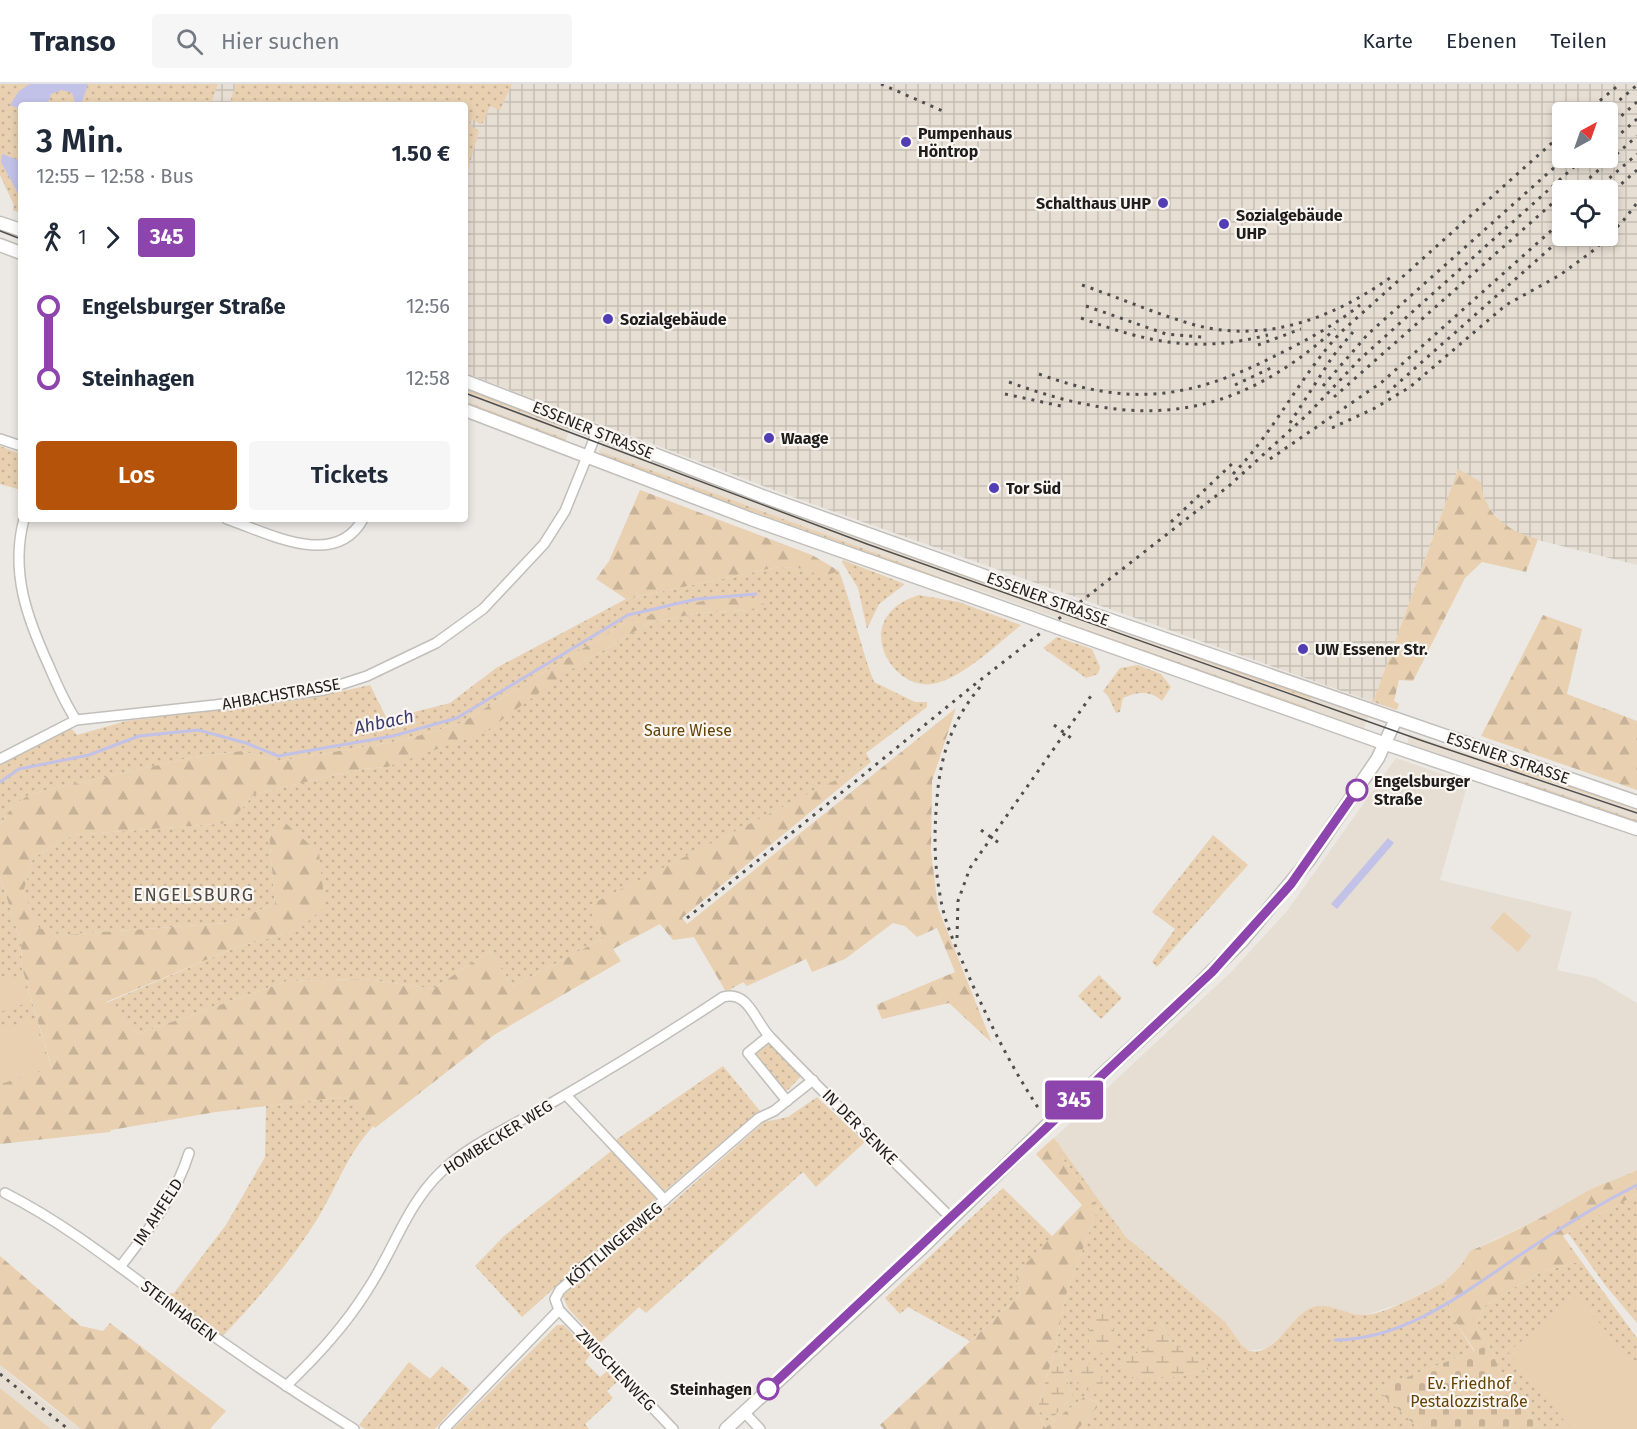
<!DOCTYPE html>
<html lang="de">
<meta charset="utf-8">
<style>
:root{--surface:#fff;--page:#f6f6f7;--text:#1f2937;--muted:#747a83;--line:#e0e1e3;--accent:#b45309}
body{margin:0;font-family:"Fira Sans",sans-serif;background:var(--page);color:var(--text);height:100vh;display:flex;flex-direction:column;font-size:22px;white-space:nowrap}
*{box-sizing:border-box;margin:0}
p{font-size:20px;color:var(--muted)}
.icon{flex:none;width:33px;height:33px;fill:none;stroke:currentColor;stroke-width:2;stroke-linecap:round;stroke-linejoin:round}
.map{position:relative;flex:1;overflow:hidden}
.sheet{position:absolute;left:18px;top:18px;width:450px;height:420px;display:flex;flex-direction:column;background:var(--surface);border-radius:6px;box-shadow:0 3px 9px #0003}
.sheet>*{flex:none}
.badge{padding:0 12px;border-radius:4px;font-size:21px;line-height:39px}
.needle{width:39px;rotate:40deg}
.controls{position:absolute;left:1552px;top:18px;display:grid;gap:12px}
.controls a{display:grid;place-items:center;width:66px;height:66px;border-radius:6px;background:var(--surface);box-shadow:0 3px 9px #0003;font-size:30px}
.map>.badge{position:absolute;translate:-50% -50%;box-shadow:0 0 0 3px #fff}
.legs{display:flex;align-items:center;gap:9px;height:66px;padding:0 18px;font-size:20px}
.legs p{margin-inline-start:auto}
.overview{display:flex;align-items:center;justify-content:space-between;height:102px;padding:0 18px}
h1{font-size:33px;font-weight:600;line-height:45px}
.action{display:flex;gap:12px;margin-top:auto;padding:12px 18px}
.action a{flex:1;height:69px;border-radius:6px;background:var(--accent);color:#fff;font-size:24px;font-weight:600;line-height:69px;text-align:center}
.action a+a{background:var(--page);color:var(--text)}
ul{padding:0 18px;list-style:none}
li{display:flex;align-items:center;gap:21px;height:72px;font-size:22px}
li i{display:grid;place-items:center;width:9px;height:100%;margin:0 8px;background:currentColor}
li i::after{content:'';width:15px;height:15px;margin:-8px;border:4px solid;border-radius:50%;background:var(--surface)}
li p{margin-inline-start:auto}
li:first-child i{background:linear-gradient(#0000 50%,currentColor 0)}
li:last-child i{background:linear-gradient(currentColor 50%,#0000 0)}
header{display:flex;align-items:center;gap:36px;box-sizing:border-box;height:84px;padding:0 30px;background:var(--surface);border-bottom:2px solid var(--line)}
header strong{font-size:28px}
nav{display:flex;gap:33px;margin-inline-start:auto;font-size:21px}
.search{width:420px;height:54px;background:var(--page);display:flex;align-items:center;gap:15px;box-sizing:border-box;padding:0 21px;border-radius:6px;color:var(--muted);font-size:22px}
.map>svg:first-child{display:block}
.built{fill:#e6ded3}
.industrial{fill:url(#industrial-grid);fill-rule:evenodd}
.green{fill:url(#green-dots);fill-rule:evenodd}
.forest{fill:url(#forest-firs)}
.wetland{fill:url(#wetland-marsh)}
.cemetery{fill:url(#cemetery-stones)}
.pitch{fill:#e8d0b1}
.water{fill:#c2c2e9}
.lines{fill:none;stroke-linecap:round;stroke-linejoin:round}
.stream{stroke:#c2c2e9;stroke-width:3}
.street-casing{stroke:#c2bfbb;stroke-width:12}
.secondary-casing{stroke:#c2bfbb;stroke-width:15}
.street{stroke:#fff;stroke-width:9}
.secondary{stroke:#fff;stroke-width:12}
.tram{stroke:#514f4d;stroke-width:1.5}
.rail{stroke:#514f4d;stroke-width:3;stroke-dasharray:3 6;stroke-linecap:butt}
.secondary-bridge-casing{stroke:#c2bfbb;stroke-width:15;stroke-linecap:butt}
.secondary-bridge{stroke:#fff;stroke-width:12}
.line-1-casing{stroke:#fff;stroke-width:14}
.line-1{stroke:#8e44ad;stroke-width:9}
.poi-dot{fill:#523db4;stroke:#faf6f2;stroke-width:2}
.stop-1-dot{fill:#fff;stroke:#8e44ad;stroke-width:3}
.labels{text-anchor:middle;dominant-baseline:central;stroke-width:4.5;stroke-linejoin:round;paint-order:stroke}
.poi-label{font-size:16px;font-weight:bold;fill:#1f1e1c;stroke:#faf6f2;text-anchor:start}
.street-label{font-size:16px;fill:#1f1e1c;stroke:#faf6f2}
.park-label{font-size:16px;fill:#654304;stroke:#faf6f2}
.stop-label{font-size:16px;font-weight:bold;fill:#1f1e1c;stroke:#faf6f2;text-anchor:start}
.water-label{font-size:18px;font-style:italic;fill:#3e3a6d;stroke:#faf6f2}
.neighbourhood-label{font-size:18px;letter-spacing:1.5px;fill:#4e4b47;stroke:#faf6f2}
</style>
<header>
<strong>Transo</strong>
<div class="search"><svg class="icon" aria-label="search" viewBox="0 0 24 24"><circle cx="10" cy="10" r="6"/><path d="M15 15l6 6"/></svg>Hier suchen</div>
<nav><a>Karte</a><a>Ebenen</a><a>Teilen</a></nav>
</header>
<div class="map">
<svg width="1637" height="1345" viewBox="0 0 1637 1345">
<defs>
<pattern id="industrial-grid" width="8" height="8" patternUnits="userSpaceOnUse" patternTransform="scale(1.5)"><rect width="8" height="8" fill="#e6ded3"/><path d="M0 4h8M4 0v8" fill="none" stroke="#c5beb5"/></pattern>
<pattern id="green-dots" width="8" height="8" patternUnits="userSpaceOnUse" patternTransform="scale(1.5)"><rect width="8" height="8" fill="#e8d0b1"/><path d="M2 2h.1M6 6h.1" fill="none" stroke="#c7b298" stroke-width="1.8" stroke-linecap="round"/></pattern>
<pattern id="forest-firs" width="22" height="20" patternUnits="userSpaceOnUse" patternTransform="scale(1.5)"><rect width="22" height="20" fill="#e8d0b1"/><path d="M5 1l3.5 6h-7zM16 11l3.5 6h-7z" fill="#c7b298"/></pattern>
<pattern id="wetland-marsh" width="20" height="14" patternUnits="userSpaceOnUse" patternTransform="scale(1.5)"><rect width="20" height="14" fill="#e8d0b1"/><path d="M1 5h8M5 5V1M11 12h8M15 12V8" fill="none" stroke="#c7b298"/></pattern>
<pattern id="cemetery-stones" width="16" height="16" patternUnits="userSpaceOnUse" patternTransform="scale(1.5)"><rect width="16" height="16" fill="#e8d0b1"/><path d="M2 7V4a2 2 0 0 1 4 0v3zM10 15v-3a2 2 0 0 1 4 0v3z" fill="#c7b298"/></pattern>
</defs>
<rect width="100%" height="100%" fill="#ece9e5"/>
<g class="built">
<polygon points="465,307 517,325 570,346 566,355 465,317"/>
<polygon points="604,358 771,423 1042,521 1310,614 1311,611 1369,631 1363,647 1306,627 1306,623 699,406 599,367"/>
<polygon points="1409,650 1637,726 1637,736 1407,662"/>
<polygon points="1396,674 1468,699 1440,796 1572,828 1557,886 1595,894 1637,919 1637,1086 1614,1098 1583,1109 1568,1121 1470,1167 1462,1180 1446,1197 1403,1219 1362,1232 1324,1222 1312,1224 1267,1264 1249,1267 1241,1260 1225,1238 1125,1152 1054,1054 1231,888 1287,827"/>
<polygon points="0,1281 30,1307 81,1345 51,1345 0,1304"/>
</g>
<path class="industrial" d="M0 0H1637V481L1518 451 1503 440 1458 385 1373 618 798 415 465 289V21H21V129L13 126 14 121 0 91ZM1563 28H1608V74H1563ZM1563 106H1608V152H1563Z"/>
<g class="green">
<polygon points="0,0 218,0 210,21 21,21 21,129 13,126 14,121 0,91"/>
<polygon points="236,0 512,0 500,26 490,22 483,39 480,40 472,35 470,41 479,47 465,96 465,21 229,21"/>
<polygon points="465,302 572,344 570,346 465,307"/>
<polygon points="465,317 566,355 564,360 465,321"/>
<polygon points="604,358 610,359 1045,519 1042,521 771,423"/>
<polygon points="0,362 21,370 21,406 0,400"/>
<polygon points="599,367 1035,528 607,376"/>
<polygon points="843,476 905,500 879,520 867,545 858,504 842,478"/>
<path d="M778 483 806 485 821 492 839 487C853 524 860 562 874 598L915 618H927V623L866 669 871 678 589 822 604 854 513 902 489 867 433 905 366 895 287 897 138 950 106 919 237 863 298 846 289 744 281 735 269 749 275 820 227 839 61 851 39 845 23 809 33 774 73 751 230 739 254 710 362 685 387 683 572 585 649 539 699 529 746 526 755 514 626 538 461 639 404 656 279 677 242 667 194 673 30 710 12 723 0 741V680L70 643 77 651 126 637 306 615 370 601 387 635 450 619 496 584 626 515Z"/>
<path d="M919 511 959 518 1021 541C998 559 962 595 932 600 891 607 848 533 919 511Z"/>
<polygon points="1076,530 1311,611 1310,615 1075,531"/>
<polygon points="1066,538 1307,623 1306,627 1064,540"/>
<polygon points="1057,553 1092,565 1100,583 1098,590 1086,594 1043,564"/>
<path d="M1138 581 1161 590 1171 603 1162 617C1150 606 1137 608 1123 614L1120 628 1116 629 1108 612 1103 607 1120 584Z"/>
<polygon points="1487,677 1522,684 1637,724 1637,726"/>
<polygon points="1485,689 1525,698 1637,736 1637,739"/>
<polygon points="1213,751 1248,781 1157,883 1152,878 1175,845 1152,828"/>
<polygon points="0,792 21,859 22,884 52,985 0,1000"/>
<polygon points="1099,891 1122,914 1101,935 1078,912"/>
<polygon points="769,958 773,958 803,990 788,1006 782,1007 755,971"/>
<polygon points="723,982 760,1027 629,1137 522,1233 475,1182 504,1152 610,1068 617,1055"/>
<path d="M344 1013 374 1041C348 1070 340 1095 322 1127 293 1176 260 1212 222 1253L165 1210 174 1209 226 1141 265 1073 266 1022Z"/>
<polygon points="817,1013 865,1058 816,1103 803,1088 646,1229 639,1223 600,1259 568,1224 563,1213 565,1208 653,1131 663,1127 764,1038 788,1033"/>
<path d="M1054 1054 1125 1152 1225 1238 1241 1260 1249 1267C1276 1272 1289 1234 1311 1224 1328 1217 1344 1230 1361 1231 1381 1233 1427 1207 1446 1197L1450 1230 1474 1267 1377 1305 1419 1345H1078L1100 1320 1084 1313 1045 1344 1037 1326 1052 1335 1072 1312 1056 1262 1066 1211 1098 1124 1050 1057ZM1160 1238 1172 1258 1208 1285 1170 1294 1122 1276 1148 1264Z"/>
<polygon points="1003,1104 1053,1153 1016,1190 1021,1210 970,1257 908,1223 900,1230 885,1214"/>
<polygon points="1637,1110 1637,1239 1605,1201 1568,1149"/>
<polygon points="1581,1177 1637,1254 1637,1345 1540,1345 1503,1294 1489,1261 1476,1241 1484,1222 1540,1188"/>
<polygon points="557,1241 564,1241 591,1270 585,1278 600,1293 607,1287 617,1298 607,1307 613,1314 585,1340 589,1345 453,1345"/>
<polygon points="409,1278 430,1295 442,1282 470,1306 435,1345 365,1345 359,1341"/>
</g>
<g class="forest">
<path d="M1458 385 1481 398C1484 430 1508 448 1538 455L1526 488 1482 478 1465 494 1413 597 1399 596 1394 617 1399 620 1397 626 1373 618Z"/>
<polygon points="640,406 812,471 839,487 821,493 806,485 778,483 626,515 596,495 609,477"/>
<polygon points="755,514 766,522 746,526 699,529 649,539 572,585 485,648 387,683 362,685 254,710 230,739 73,751 33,774 23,809 39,844 61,851 227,839 275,820 269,749 281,735 319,769 325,823 298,846 237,863 106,918 138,950 287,897 366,895 433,905 489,867 513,902 604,854 588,822 871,678 682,834 687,840 956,624 932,697 931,767 938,824 992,959 949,919 882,935 876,921 955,888 937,844 917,853 905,842 893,839 845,875 812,888 806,875 747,902 743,898 726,908 694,853 673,856 660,840 613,865 621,877 494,951 375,1044 344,1013 216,1028 111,1046 110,1048 0,1060 0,1000 52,984 22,884 21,859 0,792 0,741 12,723 30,710 194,673 242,667 279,677 404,656 461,639 626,538 710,515"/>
<polygon points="1543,531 1582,545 1567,610 1637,637 1637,706 1481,652"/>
<polygon points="1050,1057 1098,1124 1066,1211 1056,1262 1037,1326 1045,1344 1084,1313 1100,1320 1078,1345 884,1345 880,1341 1021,1210 1016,1190 1082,1121 1036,1070"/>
<path d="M1637 1086V1110L1563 1152 1581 1177 1540 1188 1484 1222 1476 1241 1489 1261 1475 1267 1450 1230 1446 1197 1462 1180 1470 1167C1509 1151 1546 1132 1582 1110 1597 1101 1620 1095 1637 1086Z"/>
<polygon points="0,1172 81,1242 103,1247 110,1239 226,1327 210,1345 81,1345 0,1281"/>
<polygon points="0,1304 51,1345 0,1345"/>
</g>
<g class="wetland">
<polygon points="1107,1220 1117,1259 1111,1265 1099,1270 1089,1259 1089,1244"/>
<polygon points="1160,1238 1172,1258 1209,1285 1170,1294 1128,1294 1121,1276 1148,1264 1148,1244"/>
<polygon points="1056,1262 1072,1312 1052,1335 1037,1326"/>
<polygon points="1075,1279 1090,1280 1101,1290 1104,1306 1081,1306 1072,1289"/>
</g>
<polygon class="cemetery" points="1489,1261 1503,1294 1540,1345 1419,1345 1377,1305"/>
<g class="pitch">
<polygon points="1504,828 1531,852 1518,868 1490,844"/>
<polygon points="21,891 30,918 0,928 0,898"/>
<polygon points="34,935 50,984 0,1000 0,946"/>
<polygon points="1577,1212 1637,1284 1637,1343 1635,1345 1571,1345 1508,1268"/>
</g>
<g class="water">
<polygon points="30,0 88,0 81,21 76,21 72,9 62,6 51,10 47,21 21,21 21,25 10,21 19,7"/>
<polygon points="2,70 21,77 21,115 1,78"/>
<polygon points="1388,754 1394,759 1337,825 1331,820"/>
</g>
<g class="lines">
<g class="stream">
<polyline points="0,698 19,685 89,671 139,652 198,646 246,659 278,672 393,652 457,634 628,531 697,515 756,510"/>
<path d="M1335 1256C1406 1256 1466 1207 1523 1169 1560 1144 1597 1121 1637 1101"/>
</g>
<defs>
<g id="street">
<polyline points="0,355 21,362"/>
<path d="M24 435C10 488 27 534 49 582 57 601 65 619 76 636"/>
<path d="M227 435C268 449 335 486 363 435"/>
<polyline points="0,675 76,636 215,621 324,606 367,592 436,559 483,525 544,460 565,427 597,348"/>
<polyline points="769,952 748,969 787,1017"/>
<polyline points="566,1011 665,1116"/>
<path d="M5 1109C68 1141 122 1185 179 1227 236 1269 294 1308 354 1345"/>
<path d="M120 1183C147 1148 176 1112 189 1069"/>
<polyline points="559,1226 673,1345"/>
<path d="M286 1302C317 1272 345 1242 368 1205 393 1167 407 1121 440 1089 469 1060 513 1042 548 1021 607 987 666 951 723 913 749 906 755 938 770 953 829 1015 891 1074 952 1135"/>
<polyline points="744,1328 760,1345"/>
<polyline points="444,1345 559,1226 555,1215 560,1206 759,1034 774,1027 813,996"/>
</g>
<g id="secondary">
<polyline points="0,139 21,146"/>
<polyline points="0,161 21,169"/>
<polyline points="465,297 762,412 1049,515"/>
<polyline points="465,326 751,435 1029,533"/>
<polyline points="1081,526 1637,718"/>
<polyline points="1059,544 1386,660 1637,745"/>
<polyline points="726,1345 923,1163 1042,1046 1181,918 1242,857 1309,776 1378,674 1396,635"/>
</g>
</defs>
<use href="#street" class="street-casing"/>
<use href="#secondary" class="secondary-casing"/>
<use href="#street" class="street"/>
<use href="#secondary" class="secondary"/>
<g class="tram">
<polyline points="0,147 21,155"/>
<polyline points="465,309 867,460 1423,657 1637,729"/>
</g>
<g class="rail">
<polyline points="881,0 945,28"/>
<polyline points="1586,28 1620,0"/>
<polyline points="1606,28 1637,1"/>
<polyline points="1608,44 1637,18"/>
<polyline points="1608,61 1637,35"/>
<polyline points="1576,106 1637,52"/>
<polyline points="1596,106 1637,70"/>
<polyline points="1608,112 1637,86"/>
<path d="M1082 201C1120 214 1156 230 1195 241 1267 260 1336 233 1394 191"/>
<polyline points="1086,222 1166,250 1202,253"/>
<path d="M1081 234C1149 259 1197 269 1268 251"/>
<polyline points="1258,261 1301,245"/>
<path d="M1039 290C1129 323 1189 315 1273 273 1303 258 1334 242 1360 221"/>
<path d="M1009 298C1137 345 1231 339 1335 245"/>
<polyline points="1235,301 1275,282"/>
<polyline points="1323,302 1368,250 1565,74"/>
<polyline points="1387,309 1564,152"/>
<polyline points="1005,310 1061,322"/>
<polyline points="1334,313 1563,110"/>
<polyline points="1290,339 1333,272 1353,248"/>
<polyline points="1332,344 1375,324 1410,303 1506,221 1560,191 1594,166 1623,137 1637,119"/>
<polyline points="1270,375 1382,298 1563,136"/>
<path d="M1233 390C1275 347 1300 292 1341 248L1563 49"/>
<polyline points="1171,438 1236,376"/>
<path d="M980 603C952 636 940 673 937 715 934 748 934 779 940 811 944 838 956 863 967 888 988 936 1010 981 1039 1025"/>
<polyline points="1054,641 1075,657"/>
<polyline points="981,746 999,759"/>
<polyline points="687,834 974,601 1230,401 1309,329 1360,275 1584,74"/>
<polyline points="957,854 958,817 970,784 1093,609"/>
<polyline points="0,1290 68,1345"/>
</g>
<defs>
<g id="secondary-bridge">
<polyline points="1049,515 1081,526"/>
<polyline points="1029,533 1059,544"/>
</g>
</defs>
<use href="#secondary-bridge" class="secondary-bridge-casing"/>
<use href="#secondary-bridge" class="secondary-bridge"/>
</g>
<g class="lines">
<defs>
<polyline id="line-1" points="768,1305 1212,888 1291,800 1357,706"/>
</defs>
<use href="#line-1" class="line-1-casing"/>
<use href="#line-1" class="line-1"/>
</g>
<g class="poi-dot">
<circle cx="906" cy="58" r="6"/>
<circle cx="1163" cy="119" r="6"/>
<circle cx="1224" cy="140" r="6"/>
<circle cx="608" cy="235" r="6"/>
<circle cx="769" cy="354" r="6"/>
<circle cx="994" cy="404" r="6"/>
<circle cx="1303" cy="565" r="6"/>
</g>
<g class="stop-1-dot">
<circle cx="1357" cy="706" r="10"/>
<circle cx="768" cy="1305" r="10"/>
</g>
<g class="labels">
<g class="poi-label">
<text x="918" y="49">Pumpenhaus<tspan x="918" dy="18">Höntrop</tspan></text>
<text x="1151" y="119" text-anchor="end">Schalthaus UHP</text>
<text x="1236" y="131">Sozialgebäude<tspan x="1236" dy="18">UHP</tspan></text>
<text x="620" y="235">Sozialgebäude</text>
<text x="781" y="354">Waage</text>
<text x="1006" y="404">Tor Süd</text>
<text x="1315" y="565">UW Essener Str.</text>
</g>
<g class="street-label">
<text transform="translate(593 346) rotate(22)">ESSENER STRASSE</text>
<text transform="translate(1048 515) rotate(20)">ESSENER STRASSE</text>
<text transform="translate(281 610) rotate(-10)">AHBACHSTRASSE</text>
<text transform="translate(1508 674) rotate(19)">ESSENER STRASSE</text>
<text transform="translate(860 1043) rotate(45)">IN DER SENKE</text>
<text transform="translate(498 1053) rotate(-32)">HOMBECKER WEG</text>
<text transform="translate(158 1128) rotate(-57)">IM AHFELD</text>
<text transform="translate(614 1160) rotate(-40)">KÖTTLINGERWEG</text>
<text transform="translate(179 1227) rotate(37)">STEINHAGEN</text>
<text transform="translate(616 1286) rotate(46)">ZWISCHENWEG</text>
</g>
<g class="park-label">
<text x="688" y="646">Saure Wiese</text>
<text x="1469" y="1299">Ev. Friedhof<tspan x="1469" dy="18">Pestalozzistraße</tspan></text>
</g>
<g class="stop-label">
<text x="1374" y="697">Engelsburger<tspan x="1374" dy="18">Straße</tspan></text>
<text x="752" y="1305" text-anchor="end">Steinhagen</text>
</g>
<g class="water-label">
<text transform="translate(384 638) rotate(-12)">Ahbach</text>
</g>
<g class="neighbourhood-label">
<text x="194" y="811">ENGELSBURG</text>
</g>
</g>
</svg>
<div class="controls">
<a><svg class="needle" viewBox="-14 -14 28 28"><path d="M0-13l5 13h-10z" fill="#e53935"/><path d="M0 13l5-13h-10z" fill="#747a83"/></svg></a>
<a><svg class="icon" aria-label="locate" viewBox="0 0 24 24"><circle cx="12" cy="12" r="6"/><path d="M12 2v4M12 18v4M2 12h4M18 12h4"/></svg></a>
</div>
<b class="badge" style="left:1074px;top:1016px;background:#8e44ad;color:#fff">345</b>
<section class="sheet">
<div class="overview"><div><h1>3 Min.</h1><p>12:55 – 12:58 · Bus</p></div><b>1.50 €</b></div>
<div class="legs"><svg class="icon" aria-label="walk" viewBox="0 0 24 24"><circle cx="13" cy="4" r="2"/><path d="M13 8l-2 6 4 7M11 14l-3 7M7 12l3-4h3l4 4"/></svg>1<svg class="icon" aria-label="forward" viewBox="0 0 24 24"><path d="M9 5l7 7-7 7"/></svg><b class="badge" style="background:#8e44ad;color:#fff">345</b></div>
<ul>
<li><i style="color:#8e44ad"></i><b>Engelsburger Straße</b><p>12:56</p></li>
<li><i style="color:#8e44ad"></i><b>Steinhagen</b><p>12:58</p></li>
</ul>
<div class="action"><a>Los</a><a>Tickets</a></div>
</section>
</div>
